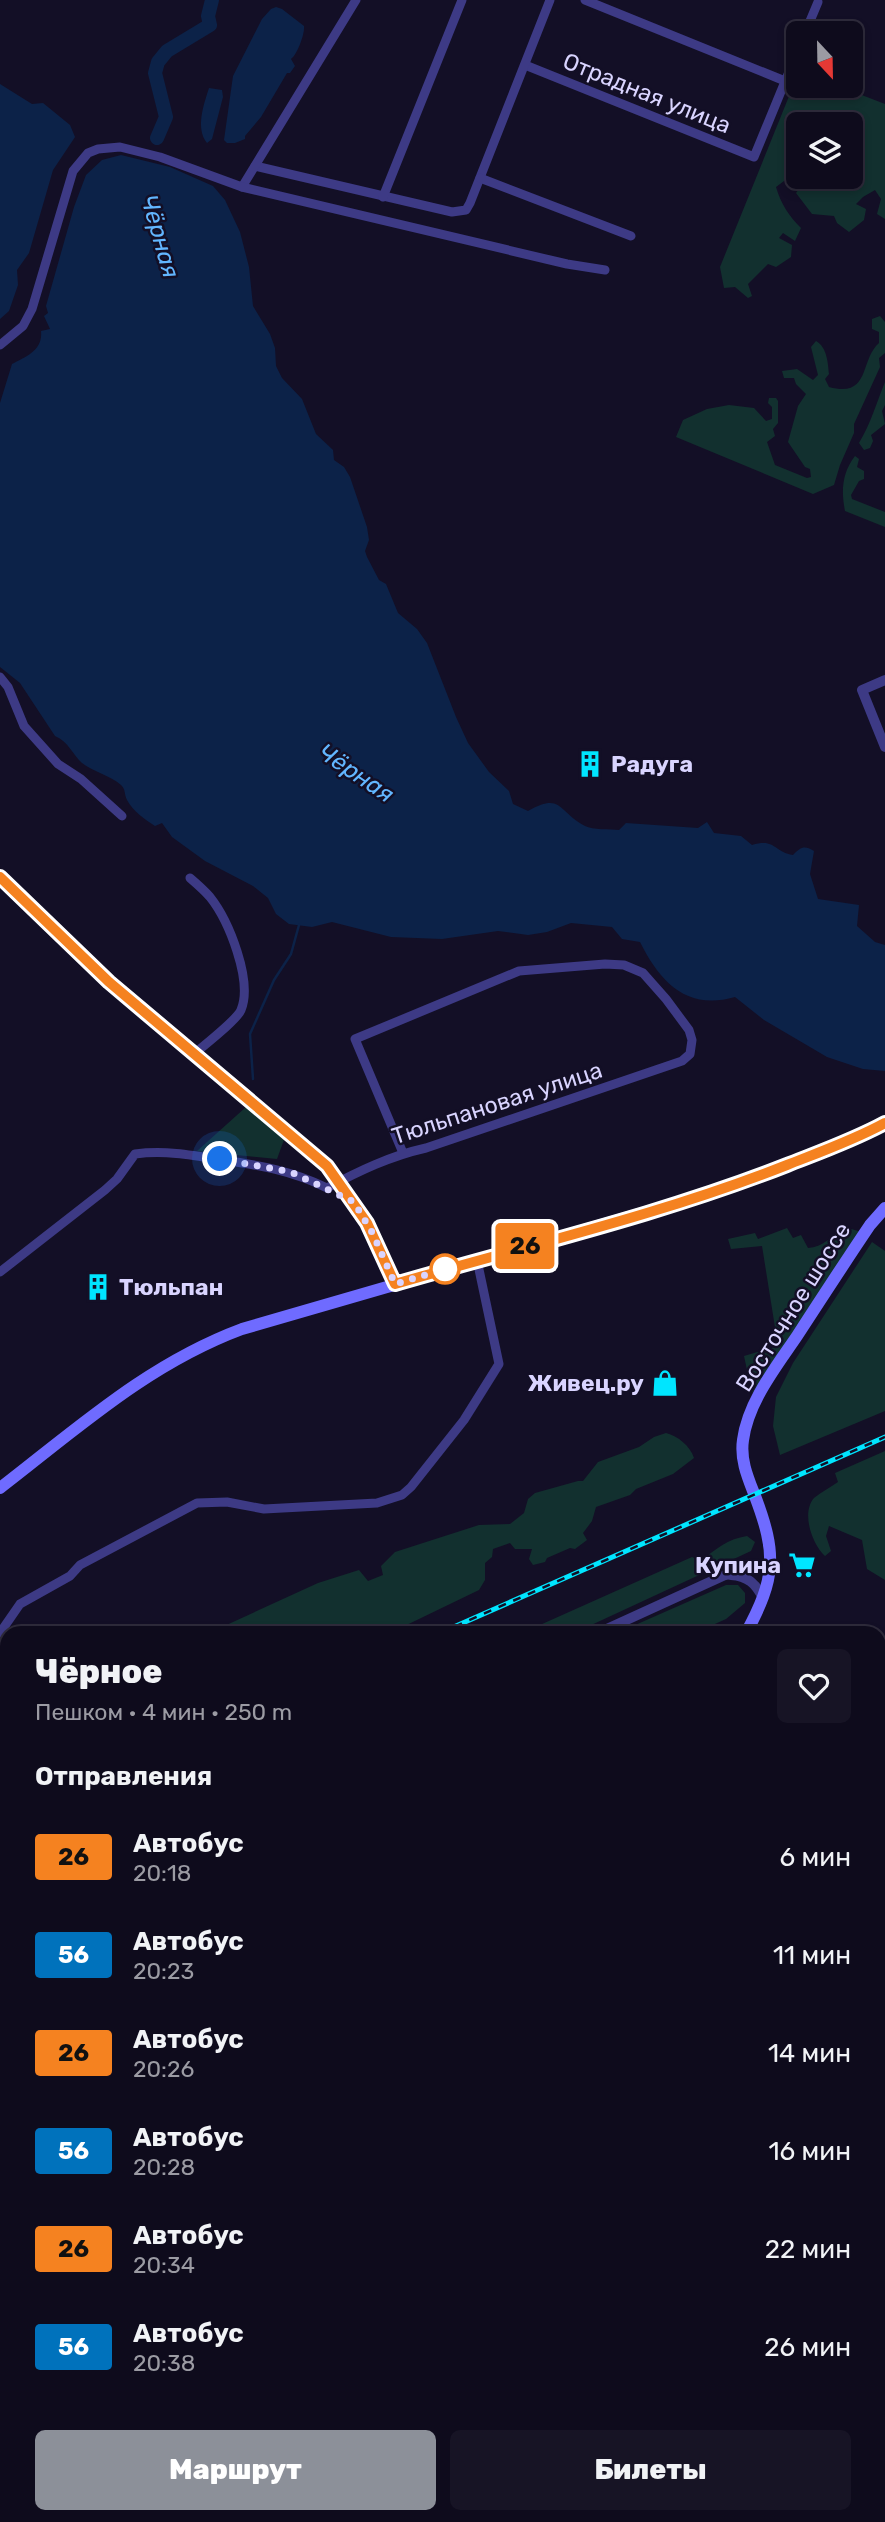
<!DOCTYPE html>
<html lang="ru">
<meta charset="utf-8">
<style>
:root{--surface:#0e0b1c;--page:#171425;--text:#f1f3f6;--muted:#9b9ba3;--line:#2e2b3b;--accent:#8c9099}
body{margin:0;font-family:Rubik,sans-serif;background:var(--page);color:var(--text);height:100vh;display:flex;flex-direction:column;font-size:26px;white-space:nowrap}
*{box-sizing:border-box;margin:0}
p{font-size:23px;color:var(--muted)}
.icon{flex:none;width:38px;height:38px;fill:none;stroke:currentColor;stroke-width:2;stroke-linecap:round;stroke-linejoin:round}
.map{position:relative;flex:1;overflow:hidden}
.panel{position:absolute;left:0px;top:1626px;width:886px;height:898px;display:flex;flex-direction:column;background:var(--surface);border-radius:21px 21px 0 0;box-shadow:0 4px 10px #0003,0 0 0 2px var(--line)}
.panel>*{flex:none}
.badge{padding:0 14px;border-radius:5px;font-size:24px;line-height:46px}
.needle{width:46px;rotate:158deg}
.tools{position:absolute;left:786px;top:21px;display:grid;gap:14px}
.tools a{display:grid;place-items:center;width:77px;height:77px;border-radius:10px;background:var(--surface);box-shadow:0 4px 10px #0003,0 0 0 2px var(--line);font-size:35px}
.you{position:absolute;width:35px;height:35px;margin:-18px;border:5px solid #fff;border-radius:50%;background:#1a73e8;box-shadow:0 0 0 10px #1a73e833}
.map>.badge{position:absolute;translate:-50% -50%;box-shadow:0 0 0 4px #fff}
h2{padding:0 35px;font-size:26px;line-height:63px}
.round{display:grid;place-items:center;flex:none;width:74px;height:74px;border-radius:10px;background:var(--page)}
.head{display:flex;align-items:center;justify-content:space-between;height:119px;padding:0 35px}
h1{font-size:33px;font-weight:800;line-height:52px}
.primary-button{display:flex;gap:14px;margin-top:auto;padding:14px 35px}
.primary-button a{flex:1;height:80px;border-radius:10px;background:var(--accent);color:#fff;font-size:28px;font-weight:800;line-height:80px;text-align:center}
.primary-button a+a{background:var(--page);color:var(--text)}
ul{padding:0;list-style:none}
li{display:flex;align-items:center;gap:21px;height:98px;padding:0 35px}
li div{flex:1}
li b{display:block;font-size:26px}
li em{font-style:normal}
li .badge{min-width:77px;font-weight:700;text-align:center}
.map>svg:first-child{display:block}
.green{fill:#12302f}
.water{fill:#0c2248}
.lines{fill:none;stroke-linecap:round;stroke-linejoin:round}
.stream{stroke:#0c2248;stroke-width:2.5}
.river{stroke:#0c2248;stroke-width:14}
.taxiway{stroke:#0a7a92;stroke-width:21}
.runway{stroke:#0a7a92;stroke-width:51}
.minor{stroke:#3d3a85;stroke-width:9}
.tertiary{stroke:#3d3a85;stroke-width:10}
.secondary{stroke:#6f6bff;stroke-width:12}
.rail-casing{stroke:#00e5ff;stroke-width:5}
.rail{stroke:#130f26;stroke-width:2.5;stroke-dasharray:8;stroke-linecap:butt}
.line-casing{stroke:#fff;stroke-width:16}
.line{stroke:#f58220;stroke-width:10}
.walk{stroke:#d9d4ff;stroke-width:7;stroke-dasharray:0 12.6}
.stop-dot{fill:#fff;stroke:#f58220;stroke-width:3.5}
.labels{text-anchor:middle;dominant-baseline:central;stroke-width:5;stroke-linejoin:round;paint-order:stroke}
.street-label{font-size:23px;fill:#d9d4ff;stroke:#130f26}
.poi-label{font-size:23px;font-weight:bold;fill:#d9d4ff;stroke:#130f26;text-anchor:start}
.water-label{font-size:24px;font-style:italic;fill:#62b6ff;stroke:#130f26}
</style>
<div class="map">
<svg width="885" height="2522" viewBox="0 0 885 2522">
<rect width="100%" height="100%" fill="#130f26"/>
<g class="green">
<path d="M798 74V86H824L827 94 846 95 854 92 885 104V219L877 214 881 199 875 190 863 197 856 204 866 209 864 220 849 232 837 223 834 216 812 214 796 193 808 177H850V124H798V169L793 166 785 175 784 181 776 187C781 204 789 216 801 228L795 241 783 233 779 238 792 245 791 257 776 267 768 264 748 284 752 296 748 298 735 287 724 288 720 267Z"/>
<path d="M880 316 885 322V353L879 358 880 367 854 424V433L840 465 834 485 813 494 676 437 683 420 707 409 729 405 754 408 766 421 772 419V407L768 403 769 398H776L778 401V423L773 429 775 436 767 442 775 465 807 478 811 477 810 469 805 467 788 442 798 406 806 394 796 384 794 378H784L782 371 797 369 813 380 818 375 811 347 816 341C827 347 828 363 829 374L825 379 829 387C871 398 859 361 879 343V332L872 329V319Z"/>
<path d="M885 382V405L882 411 885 424 871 435 873 441 870 448 864 450 859 443C871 423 876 404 885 382Z"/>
<path d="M855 456 859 459 857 467 864 471V479L859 481 851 495 852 499 885 512V527L845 511C841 491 842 473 855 456Z"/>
<polygon points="246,1107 285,1137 277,1159 197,1151"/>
<path d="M842 1226 861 1232 752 1393 744 1356 778 1346 762 1246 731 1249 728 1239 755 1233 758 1239 787 1228 793 1238 801 1235 808 1248C823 1247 832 1237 842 1226Z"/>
<polygon points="872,1242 885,1251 885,1411 780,1455 773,1426 776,1397 793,1363"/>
<path d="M666 1433C678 1436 690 1446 694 1458L673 1474 636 1489 630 1495 596 1507 592 1521 583 1533 587 1540 575 1549 570 1548 547 1558 545 1562 533 1565 529 1559 532 1549H515L510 1543 493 1549 492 1557 485 1563V1580L479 1590 390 1633H209L318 1583 359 1570 368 1581 383 1575 381 1566 395 1552 479 1525 510 1524 524 1513 528 1499 535 1493 578 1481H583L598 1462 639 1447 654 1437Z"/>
<path d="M885 1451V1580L867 1569 862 1540 829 1526 826 1536 831 1551 825 1556C812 1544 801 1513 814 1498 821 1492 831 1487 838 1482L835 1473Z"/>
<path d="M747 1536 755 1542 751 1551 574 1633H522L692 1557 701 1561C717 1548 728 1539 747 1536Z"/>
<polygon points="726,1585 738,1585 745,1593 745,1603 726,1619 695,1633 617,1633"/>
<polygon points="7,1851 7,1887 0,1890 0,1855"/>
</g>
<g class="water">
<path d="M276 7 282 9 304 26C305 34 297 55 291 59L295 66 290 73H287L261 117 245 136V139L235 143H227L224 140 233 76 262 19 271 9Z"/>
<polygon points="0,84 32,104 43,103 70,125 75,137 53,170 29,253 17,270 18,285 9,311 0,319"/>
<path d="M209 88 222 90 223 97 212 139 207 143C195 128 204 104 209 88Z"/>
<path d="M121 155 170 167 213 186 225 200 240 232 249 267 253 306 270 334 275 348 276 366 282 378 302 399 316 434 333 450 334 460 344 467 350 477 367 527 369 540 365 551 367 557 379 580 386 584 398 613 417 629 427 643 456 717 468 743 489 772 509 791 513 804 528 811C562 792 557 811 585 826 593 830 609 829 619 830L626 823 698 828 707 822 714 833 741 836 752 845C776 838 773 852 793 855 801 847 804 845 814 851L810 874 818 899 859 905 857 926 875 942 885 945V1071L863 1069 827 1057 764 1020 735 997C687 1011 660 982 640 942L622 939 612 927 571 923 547 932 528 935 498 931 442 939 391 937 332 922 312 927 289 924 276 914 268 898 253 886 205 861 172 837 162 823 155 826C144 819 133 811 127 800 124 794 126 790 121 785 111 776 94 772 82 763 72 754 69 742 55 736L20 683 0 667V403L12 364C27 356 43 350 41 331L50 329 44 316 48 313 46 306 74 207 86 175 102 160Z"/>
</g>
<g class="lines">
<polyline class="stream" points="253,1079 250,1034 274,980 291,954 299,925"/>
<polyline class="river" points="157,138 166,117 155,73 158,62 167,51 210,25 208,16 212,0"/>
<g class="taxiway">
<polyline points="878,1947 885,1966"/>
<polyline points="878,2438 885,2436"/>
</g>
<polyline class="runway" points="878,2036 885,2054"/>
<g class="minor">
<polyline points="585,0 785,81"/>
<polyline points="805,33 818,2"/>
<polyline points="525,65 754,157 798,50"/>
<polyline points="255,166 452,212 466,210 470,203 550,0"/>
<polyline points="480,178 631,236"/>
<polyline points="242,187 356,0"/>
<polyline points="383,197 462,0"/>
<polyline points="0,345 23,326 32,309 73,171 88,153 98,149 120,147 160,157 242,187 567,264 605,270"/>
<polyline points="0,677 8,687 24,726 58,764 81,779 122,816"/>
<path d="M190 878C197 884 204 890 210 897 229 921 253 981 241 1010 237 1020 203 1046 193 1055"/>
<path d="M0 1272 105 1190 117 1179 135 1154C165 1150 192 1155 222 1160 259 1165 293 1171 327 1188 359 1171 390 1156 426 1148L682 1061 690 1054 692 1040 689 1030 666 999 643 973 624 965 605 964 519 971 355 1039 403 1153"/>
<polyline points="0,1633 20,1604 70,1576 80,1565 197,1503 227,1502 264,1509 377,1503 402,1495 411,1487 464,1420 499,1364 477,1260"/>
<polyline points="878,1700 885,1702"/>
<polyline points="0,2398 7,2414"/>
<polyline points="51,2516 54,2522"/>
</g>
<g class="tertiary">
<polyline points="885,680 862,690 885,747"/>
<polyline points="0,877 109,982 327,1166 367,1223 395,1284"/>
<path d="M731 1575C748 1576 756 1584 763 1598"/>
<polyline points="598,1633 725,1575 771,1565"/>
<polyline points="0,1900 7,1897"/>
</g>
<g class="secondary">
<path d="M0 1488C78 1428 148 1364 242 1329L677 1203 771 1171 857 1137 885 1123"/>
<path d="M746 1633C776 1578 777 1554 755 1496 748 1478 740 1460 743 1440 748 1402 776 1367 797 1336 821 1299 845 1262 870 1225L885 1208"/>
<polyline points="202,2522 206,2516"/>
</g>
<defs>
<g id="rail">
<polyline points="440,1633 885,1437"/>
<polyline points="0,1826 7,1823"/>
</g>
</defs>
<use href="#rail" class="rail-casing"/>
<use href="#rail" class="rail"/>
</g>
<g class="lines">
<defs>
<path id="line" d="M0 877 109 982 327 1166 367 1223 395 1284C526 1246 660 1215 787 1165 820 1152 854 1140 885 1123"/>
</defs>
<use href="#line" class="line-casing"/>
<use href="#line" class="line"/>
<polyline class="walk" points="220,1159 291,1172 354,1202 373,1234 395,1284 445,1269"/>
</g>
<defs>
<symbol id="building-bare" viewBox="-9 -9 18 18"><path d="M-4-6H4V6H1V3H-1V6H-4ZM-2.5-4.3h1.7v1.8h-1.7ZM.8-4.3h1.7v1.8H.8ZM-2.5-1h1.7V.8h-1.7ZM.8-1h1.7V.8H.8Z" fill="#00e5ff" stroke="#130f26" stroke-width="2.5" paint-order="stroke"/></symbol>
<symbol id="shop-bare" viewBox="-9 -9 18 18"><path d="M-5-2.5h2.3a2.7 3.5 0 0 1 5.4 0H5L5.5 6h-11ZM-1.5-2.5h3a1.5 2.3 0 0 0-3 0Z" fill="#00e5ff" stroke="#130f26" stroke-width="2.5" paint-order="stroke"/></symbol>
<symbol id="supermarket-bare" viewBox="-9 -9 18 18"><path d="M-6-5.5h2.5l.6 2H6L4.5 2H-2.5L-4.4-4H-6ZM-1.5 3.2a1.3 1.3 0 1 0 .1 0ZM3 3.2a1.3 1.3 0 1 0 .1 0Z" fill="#00e5ff" stroke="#130f26" stroke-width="2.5" paint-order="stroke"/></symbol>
</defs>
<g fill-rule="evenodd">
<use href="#building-bare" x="571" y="745" width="38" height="38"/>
<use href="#building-bare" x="79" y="1268" width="38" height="38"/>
<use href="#shop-bare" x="646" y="1364" width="38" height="38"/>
<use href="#supermarket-bare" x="783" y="1546" width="38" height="38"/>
</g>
<circle class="stop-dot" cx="445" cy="1269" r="14"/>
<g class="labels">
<g class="street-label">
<text transform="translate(647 93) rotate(22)">Отрадная улица</text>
<text transform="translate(497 1103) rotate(-18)">Тюльпановая улица</text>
<text transform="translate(793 1307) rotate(-58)">Восточное шоссе</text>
</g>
<g class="poi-label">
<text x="611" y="764">Радуга</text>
<text x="119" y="1287">Тюльпан</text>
<text x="644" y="1383" text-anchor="end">Живец.ру</text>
<text x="781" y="1565" text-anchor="end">Купина</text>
</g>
<g class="water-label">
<text transform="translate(160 236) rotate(74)">Чёрная</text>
<text transform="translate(356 773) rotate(34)">Чёрная</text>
</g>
</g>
</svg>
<div class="tools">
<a><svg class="needle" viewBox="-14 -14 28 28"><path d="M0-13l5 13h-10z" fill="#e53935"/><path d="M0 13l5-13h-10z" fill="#9b9ba3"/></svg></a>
<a><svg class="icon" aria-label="layers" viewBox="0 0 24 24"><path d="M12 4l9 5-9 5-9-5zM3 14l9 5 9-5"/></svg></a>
</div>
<div class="you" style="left:220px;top:1159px"></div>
<b class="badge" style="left:525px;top:1246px;background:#f58220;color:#111">26</b>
<section class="panel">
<div class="head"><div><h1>Чёрное</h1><p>Пешком · 4 мин · 250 m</p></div><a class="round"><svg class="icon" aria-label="heart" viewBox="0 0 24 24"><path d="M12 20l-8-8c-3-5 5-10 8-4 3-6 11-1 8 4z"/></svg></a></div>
<h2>Отправления</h2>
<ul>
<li><span class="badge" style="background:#f58220;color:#111">26</span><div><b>Автобус</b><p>20:18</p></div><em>6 мин</em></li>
<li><span class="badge" style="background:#0072bc;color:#fff">56</span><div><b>Автобус</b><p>20:23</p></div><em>11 мин</em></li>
<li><span class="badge" style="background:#f58220;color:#111">26</span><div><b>Автобус</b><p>20:26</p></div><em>14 мин</em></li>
<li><span class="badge" style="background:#0072bc;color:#fff">56</span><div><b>Автобус</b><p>20:28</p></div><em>16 мин</em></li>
<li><span class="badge" style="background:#f58220;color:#111">26</span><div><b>Автобус</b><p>20:34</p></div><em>22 мин</em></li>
<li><span class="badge" style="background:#0072bc;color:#fff">56</span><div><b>Автобус</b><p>20:38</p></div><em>26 мин</em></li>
</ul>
<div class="primary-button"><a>Маршрут</a><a>Билеты</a></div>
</section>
</div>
